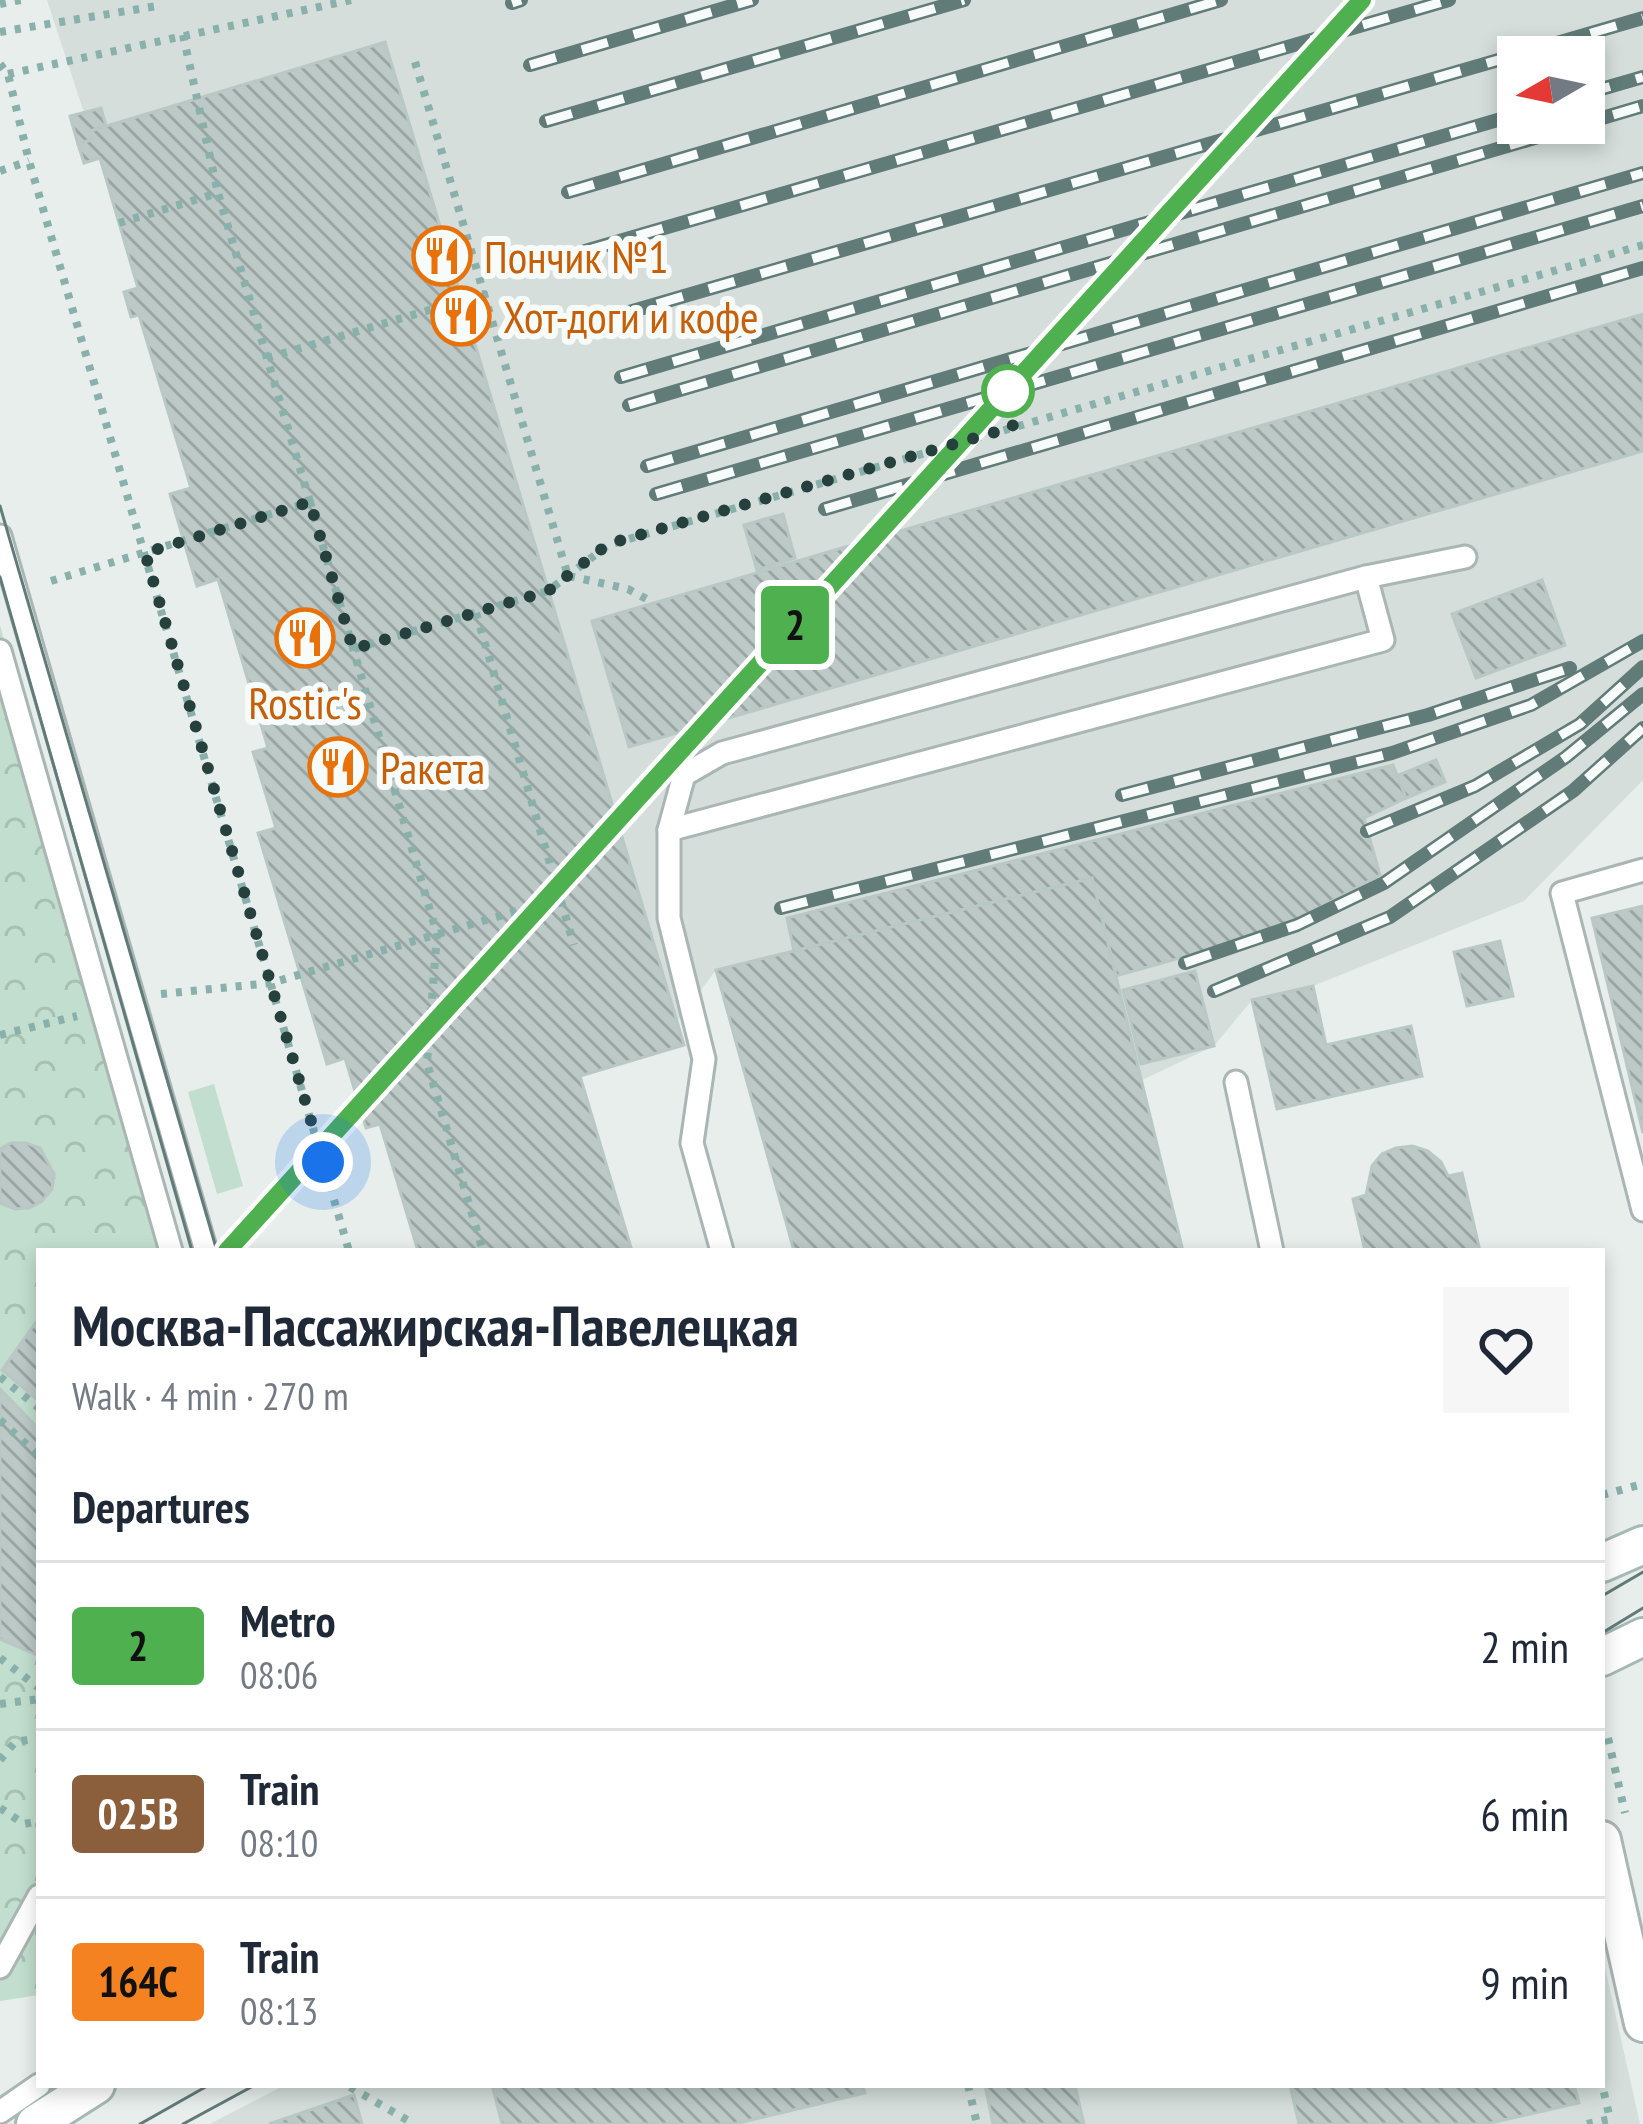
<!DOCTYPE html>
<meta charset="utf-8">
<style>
:root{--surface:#fff;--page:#f6f6f7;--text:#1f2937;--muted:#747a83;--line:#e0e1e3}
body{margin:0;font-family:"PT Sans Narrow",sans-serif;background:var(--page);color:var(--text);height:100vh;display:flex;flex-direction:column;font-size:45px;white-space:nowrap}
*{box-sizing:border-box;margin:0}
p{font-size:39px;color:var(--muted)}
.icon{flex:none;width:66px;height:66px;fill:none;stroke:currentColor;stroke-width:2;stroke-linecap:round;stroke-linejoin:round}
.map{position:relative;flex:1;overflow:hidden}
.sheet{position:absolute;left:36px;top:1248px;width:1569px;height:840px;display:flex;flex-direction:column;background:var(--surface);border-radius:0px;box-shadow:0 6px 18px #0003}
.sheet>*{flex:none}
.badge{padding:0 24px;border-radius:9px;font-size:42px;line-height:78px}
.needle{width:78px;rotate:261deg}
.controls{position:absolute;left:1497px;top:36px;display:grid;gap:24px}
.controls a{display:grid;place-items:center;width:108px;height:108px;border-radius:0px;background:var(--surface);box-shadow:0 6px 18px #0003;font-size:60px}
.you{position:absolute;width:60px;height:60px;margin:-30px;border:9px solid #fff;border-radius:50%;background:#1a73e8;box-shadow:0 0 0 18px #1a73e833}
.map>.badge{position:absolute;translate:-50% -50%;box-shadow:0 0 0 6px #fff}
h2{padding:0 36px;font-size:45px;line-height:108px}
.round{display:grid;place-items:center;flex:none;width:126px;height:126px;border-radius:0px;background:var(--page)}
.head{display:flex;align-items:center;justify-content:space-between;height:204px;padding:0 36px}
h1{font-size:57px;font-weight:800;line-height:90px}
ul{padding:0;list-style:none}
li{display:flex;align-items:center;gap:36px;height:168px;padding:0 36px;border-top:3px solid var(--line)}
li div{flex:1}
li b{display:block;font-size:45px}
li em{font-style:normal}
li .badge{min-width:132px;font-weight:700;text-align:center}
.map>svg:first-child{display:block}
.built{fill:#d5dedb;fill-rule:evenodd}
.grass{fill:#c1dece}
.forest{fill:url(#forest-crowns)}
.building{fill:url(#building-back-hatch);stroke:#b9c8c4;stroke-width:3}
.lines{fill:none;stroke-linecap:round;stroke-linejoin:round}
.service-casing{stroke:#a9b6b4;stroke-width:27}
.minor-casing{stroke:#a9b6b4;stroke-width:42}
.secondary-casing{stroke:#a5b9b6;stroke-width:42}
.path{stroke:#89b0aa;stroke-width:8;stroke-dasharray:6 9;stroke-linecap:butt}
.service{stroke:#fff;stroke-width:21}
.minor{stroke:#fff;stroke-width:36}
.secondary{stroke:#fff;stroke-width:36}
.tram{stroke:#617b78;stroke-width:3}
.rail-casing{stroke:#617b78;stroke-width:14}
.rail{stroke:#f7fbf9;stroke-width:9;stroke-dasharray:27;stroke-linecap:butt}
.line-casing{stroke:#fff;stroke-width:27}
.line{stroke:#4fb04f;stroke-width:18}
.walk{stroke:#26403d;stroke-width:12;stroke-dasharray:0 21.6}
.stop-dot{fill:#fff;stroke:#4fb04f;stroke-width:6}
.labels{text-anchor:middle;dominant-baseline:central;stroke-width:12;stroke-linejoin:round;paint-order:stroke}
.food-label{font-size:45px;fill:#c56008;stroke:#f7fbf9;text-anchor:start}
</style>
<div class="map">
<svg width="1643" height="2124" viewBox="0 0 1643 2124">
<defs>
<pattern id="forest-crowns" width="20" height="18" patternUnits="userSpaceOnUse" patternTransform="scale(3)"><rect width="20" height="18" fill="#c1dece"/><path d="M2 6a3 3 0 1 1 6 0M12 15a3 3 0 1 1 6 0" fill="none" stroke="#a6c0b2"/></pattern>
<pattern id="building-back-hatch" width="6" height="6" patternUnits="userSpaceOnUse" patternTransform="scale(3)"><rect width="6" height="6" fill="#bcc9c6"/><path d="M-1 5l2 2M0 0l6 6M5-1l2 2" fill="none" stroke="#99a5a2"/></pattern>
</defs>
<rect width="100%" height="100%" fill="#e7eeec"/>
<g class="built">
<path d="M47 0H1643V780L1524 901 1313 986 1252 1000 1214 1046 1142 1080 1092 878 716 970 677 1022 384 43 90 131ZM1518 57H1584V123H1518Z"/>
<polygon points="1602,1954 1640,2124 210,2124 285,2085 1602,2085"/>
</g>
<polygon class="grass" points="214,1084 243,1186 217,1194 188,1092"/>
<polygon class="forest" points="0,625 167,1251 39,1251 39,1995 0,2001"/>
<g class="building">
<polygon points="385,42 684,1045 580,1076 632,1251 418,1251 380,1124 366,1128 345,1058 327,1064 258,833 276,828 253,752 268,748 218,579 197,586 170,494 191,488 139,315 131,317 124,292 138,288 100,158 84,163 78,144 93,139 90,131"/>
<polygon points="101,108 106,126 90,131 93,139 78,144 70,116"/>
<polygon points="1643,314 1643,451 629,747 592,621"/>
<polygon points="783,514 795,558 757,570 744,525"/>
<polygon points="1542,580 1565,645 1476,678 1452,614"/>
<polygon points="1436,760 1445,782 1406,798 1396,776"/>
<polygon points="1393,765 1406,798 1364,818 1380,875 1287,925 1205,951 1116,976 1092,878 794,951 787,918"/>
<polygon points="1092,878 1183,1251 794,1251 716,970"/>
<polygon points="1643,906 1643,1133 1592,918"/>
<polygon points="1500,941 1513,996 1467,1006 1454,952"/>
<polygon points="1195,971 1214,1046 1141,1064 1123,990"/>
<polygon points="1313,986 1326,1045 1411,1026 1422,1076 1277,1109 1252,1000"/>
<polygon points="11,1143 26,1143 40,1148 54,1174 52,1189 42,1201 29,1208 15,1209 0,1203 0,1149"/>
<polygon points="1412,1146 1428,1151 1441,1162 1448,1176 1462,1173 1480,1251 1365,1251 1353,1199 1366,1195 1372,1166 1382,1154 1396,1148"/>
<polygon points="39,1318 39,1401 2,1370"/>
<polygon points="0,1389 39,1429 39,1656 0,1639"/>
<polygon points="492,2085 863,2085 865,2093 734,2124 502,2124"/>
<polygon points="985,2085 1075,2085 1084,2124 993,2124"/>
<polygon points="1290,2085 1574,2085 1579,2103 1486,2124 1299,2124"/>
<polygon points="354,2095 362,2124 269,2124"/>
</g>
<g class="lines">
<defs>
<g id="service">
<polyline points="0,536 206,1251"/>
<polyline points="0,651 171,1251"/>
<polyline points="669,830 1383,640 1366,577"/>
<polyline points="1643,870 1562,893 1643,1210"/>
<polyline points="1236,1082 1272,1251"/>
<polyline points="722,1251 692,1143 704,1059 669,918 669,830 684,775 722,753 1366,577 1465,557"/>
<polyline points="0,1967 39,1896"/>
<polyline points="0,2112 39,2085"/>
</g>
<polyline id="minor" points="1602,1840 1643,2023"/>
<g id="secondary">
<polyline points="1602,1563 1643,1545"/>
<polyline points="1602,1657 1643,1637"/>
<polyline points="35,2124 96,2085"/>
</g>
</defs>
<use href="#service" class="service-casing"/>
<use href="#minor" class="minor-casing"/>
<use href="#secondary" class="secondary-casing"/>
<g class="path">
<polyline points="0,4 21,0"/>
<polyline points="0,32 157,6"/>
<polyline points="183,35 218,193"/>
<polyline points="415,62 484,294"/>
<polyline points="0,64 8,74 29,161 349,1251"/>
<polyline points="8,74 351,0"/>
<polyline points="0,171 29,161"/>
<polyline points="119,223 218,193 267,358"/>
<polyline points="310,502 267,358 484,294 568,576"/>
<polyline points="569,576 628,589 654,603"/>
<polyline points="51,581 310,502 437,934 427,1063 483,1251"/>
<polyline points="476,613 574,945"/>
<polyline points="354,649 548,591 608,545 1643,245"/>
<polyline points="161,994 271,983 561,898"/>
<polyline points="0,1035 77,1016"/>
<polyline points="0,1377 39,1408"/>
<polyline points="0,1420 39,1456"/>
<polyline points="1602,1495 1643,1484"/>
<polyline points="0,1658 39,1688"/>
<polyline points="0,1704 39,1699"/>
<polyline points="1608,1738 1625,1813"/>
<polyline points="0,1760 15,1742 39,1738"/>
<polyline points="0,1808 24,1824 39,1821"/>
<polyline points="968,2085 977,2124"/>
<polyline points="350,2087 414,2124"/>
<polyline points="1587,2124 1610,2119 1602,2084"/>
</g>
<use href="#service" class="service"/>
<use href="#minor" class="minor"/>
<use href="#secondary" class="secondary"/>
<g class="tram">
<polyline points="0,506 217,1251"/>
<polyline points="0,577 192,1251"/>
<polyline points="1602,1596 1643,1572"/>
<polyline points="1602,1633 1643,1608"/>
<polyline points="140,2124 209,2085"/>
<polyline points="183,2124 255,2085"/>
</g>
<defs>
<g id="rail">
<polyline points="512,3 521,0"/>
<polyline points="530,65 752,0"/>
<polyline points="1584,94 1643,77"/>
<polyline points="546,121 964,0"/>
<polyline points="568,192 1221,0"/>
<polyline points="585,251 1449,0"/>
<polyline points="605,319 1643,18"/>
<polyline points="621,377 1518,114"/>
<polyline points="629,405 1643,106"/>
<polyline points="647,466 1643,173"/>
<polyline points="656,494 1643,206"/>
<polyline points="825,509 1643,268"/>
<polyline points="1122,795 1428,715 1570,668"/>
<polyline points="1367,831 1475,786 1580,724 1643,667"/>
<polyline points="781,908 1392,753 1531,705 1643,641"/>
<polyline points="1185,963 1297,925 1384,883 1566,757 1643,694"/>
<polyline points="1214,991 1390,917 1573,791 1643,728"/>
</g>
</defs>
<use href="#rail" class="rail-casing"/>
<use href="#rail" class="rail"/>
</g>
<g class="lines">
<defs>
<polyline id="line" points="227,1251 1362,0"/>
</defs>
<use href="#line" class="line-casing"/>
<use href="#line" class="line"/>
<polyline class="walk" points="323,1162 145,553 310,502 353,649 548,591 608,544 1013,427 1008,391"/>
</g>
<defs>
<symbol id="restaurant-ring" viewBox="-11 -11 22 22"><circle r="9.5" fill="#f7fbf9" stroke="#e8710a" stroke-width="1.5"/><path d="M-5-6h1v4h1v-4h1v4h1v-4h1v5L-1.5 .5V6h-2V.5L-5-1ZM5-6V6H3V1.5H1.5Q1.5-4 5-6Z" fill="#e8710a"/></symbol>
</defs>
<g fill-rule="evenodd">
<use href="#restaurant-ring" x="409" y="223" width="66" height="66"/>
<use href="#restaurant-ring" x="428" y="283" width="66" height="66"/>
<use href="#restaurant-ring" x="272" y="605" width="66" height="66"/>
<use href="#restaurant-ring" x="305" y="734" width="66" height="66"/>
</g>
<circle class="stop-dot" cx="1008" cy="391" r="24"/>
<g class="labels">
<g class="food-label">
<text x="484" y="256">Пончик №1</text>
<text x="503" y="316">Хот-доги и кофе</text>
<text x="305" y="702" text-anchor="middle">Rostic's</text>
<text x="380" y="767">Ракета</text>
</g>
</g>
</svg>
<div class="controls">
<a><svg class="needle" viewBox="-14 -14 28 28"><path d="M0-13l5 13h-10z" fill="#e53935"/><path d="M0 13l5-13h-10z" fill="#747a83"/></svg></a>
</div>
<div class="you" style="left:323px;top:1162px"></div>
<b class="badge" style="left:795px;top:625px;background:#4fb04f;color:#111">2</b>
<section class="sheet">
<div class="head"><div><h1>Москва-Пассажирская-Павелецкая</h1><p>Walk · 4 min · 270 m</p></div><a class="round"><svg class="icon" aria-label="heart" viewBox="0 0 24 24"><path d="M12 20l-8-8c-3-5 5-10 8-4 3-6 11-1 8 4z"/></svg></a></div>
<h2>Departures</h2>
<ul>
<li><span class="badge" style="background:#4fb04f;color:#111">2</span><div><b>Metro</b><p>08:06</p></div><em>2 min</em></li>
<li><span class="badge" style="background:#8b5e3c;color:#fff">025В</span><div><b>Train</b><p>08:10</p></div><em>6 min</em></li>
<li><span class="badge" style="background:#f58220;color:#111">164С</span><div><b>Train</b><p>08:13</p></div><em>9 min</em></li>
</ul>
</section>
</div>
